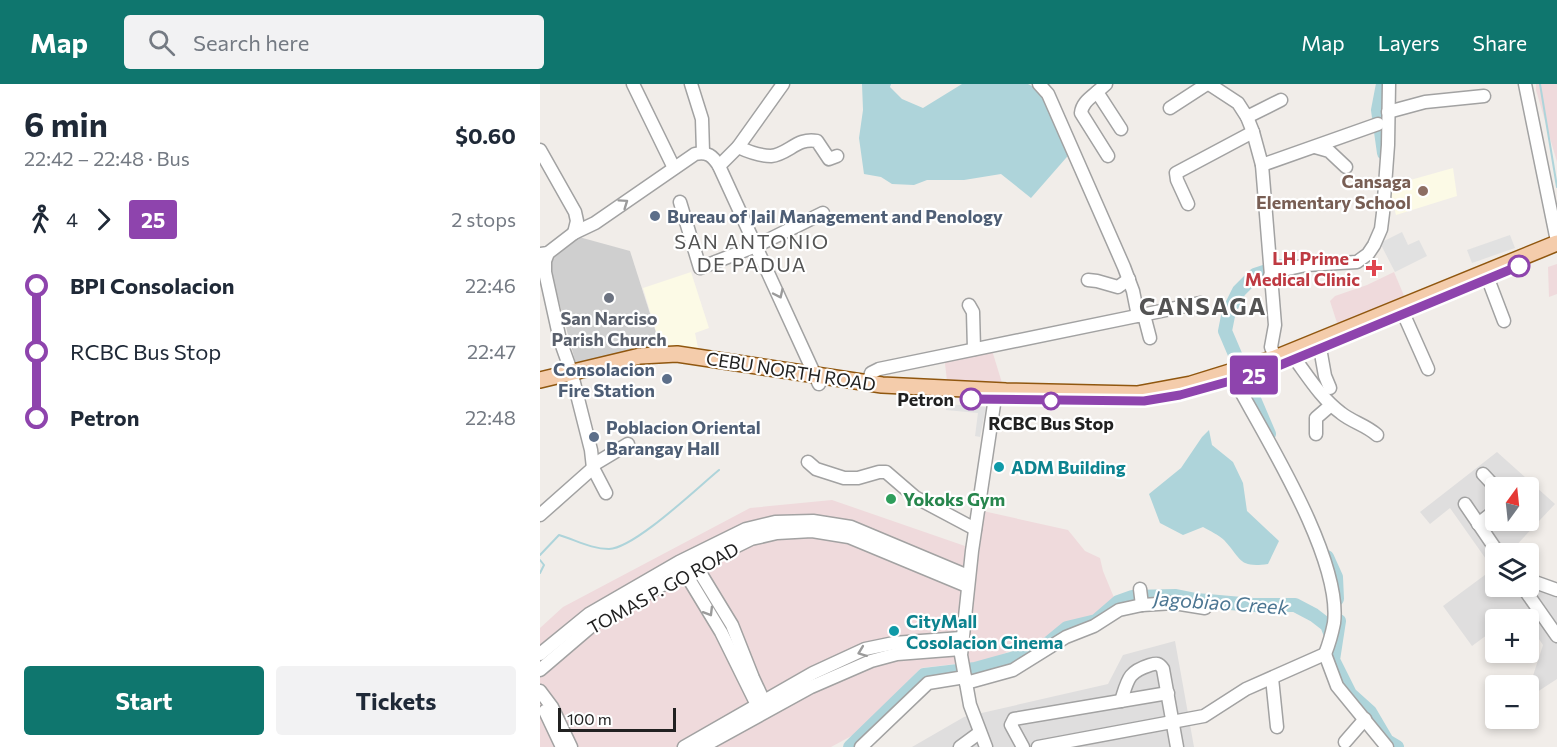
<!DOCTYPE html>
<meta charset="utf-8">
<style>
:root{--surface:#fff;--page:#f2f2f3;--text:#1f2937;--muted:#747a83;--accent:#0f766e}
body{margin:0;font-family:Commissioner,sans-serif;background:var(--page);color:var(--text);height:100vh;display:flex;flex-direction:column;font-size:22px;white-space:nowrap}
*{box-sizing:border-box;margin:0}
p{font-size:20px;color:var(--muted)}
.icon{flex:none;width:33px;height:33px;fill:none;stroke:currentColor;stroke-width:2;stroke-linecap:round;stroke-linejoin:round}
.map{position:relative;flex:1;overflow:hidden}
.panel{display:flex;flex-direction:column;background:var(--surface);width:540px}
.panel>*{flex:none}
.badge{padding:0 12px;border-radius:4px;font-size:21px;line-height:39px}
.needle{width:39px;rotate:15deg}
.fabs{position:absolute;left:945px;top:393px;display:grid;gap:12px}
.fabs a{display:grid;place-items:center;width:54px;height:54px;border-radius:6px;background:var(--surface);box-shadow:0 3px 9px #0003;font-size:30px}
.scale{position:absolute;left:18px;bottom:15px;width:118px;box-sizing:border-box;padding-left:6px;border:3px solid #212121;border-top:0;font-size:16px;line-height:21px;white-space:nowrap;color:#212121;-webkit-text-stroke:4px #fff;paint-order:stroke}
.map>.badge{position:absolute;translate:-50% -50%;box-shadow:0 0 0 3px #fff}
.legs{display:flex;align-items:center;gap:9px;height:66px;padding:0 24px;font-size:20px}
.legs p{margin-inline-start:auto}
.head{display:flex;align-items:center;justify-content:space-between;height:102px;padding:0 24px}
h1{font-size:33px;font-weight:700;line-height:45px}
.action{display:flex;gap:12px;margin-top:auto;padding:12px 24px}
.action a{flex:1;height:69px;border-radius:6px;background:var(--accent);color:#fff;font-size:24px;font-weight:700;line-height:69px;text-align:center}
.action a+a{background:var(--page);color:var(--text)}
ul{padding:0 24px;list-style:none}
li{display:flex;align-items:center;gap:21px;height:66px;font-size:22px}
li i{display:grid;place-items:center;width:9px;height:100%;margin:0 8px;background:currentColor}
li i::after{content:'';width:15px;height:15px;margin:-8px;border:4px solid;border-radius:50%;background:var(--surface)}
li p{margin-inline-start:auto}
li:first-child i{background:linear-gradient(#0000 50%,currentColor 0)}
li:last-child i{background:linear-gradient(currentColor 50%,#0000 0)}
header{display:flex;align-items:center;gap:36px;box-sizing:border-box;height:84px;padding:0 30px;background:var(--accent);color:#fff}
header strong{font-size:28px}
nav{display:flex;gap:33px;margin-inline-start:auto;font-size:21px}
.search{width:420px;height:54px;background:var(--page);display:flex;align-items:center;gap:15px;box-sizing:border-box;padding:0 21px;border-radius:6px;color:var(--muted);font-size:22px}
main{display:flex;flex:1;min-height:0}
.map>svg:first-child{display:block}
.residential{fill:#dfdede;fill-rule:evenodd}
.commercial{fill:#efdadc}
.education{fill:#fcfae6}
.religious{fill:#cfcfcf}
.parking{fill:#e1e1e1}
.water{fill:#aed4da}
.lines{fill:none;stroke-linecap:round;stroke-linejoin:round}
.stream{stroke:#aed4da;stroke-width:2}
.river{stroke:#aed4da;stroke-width:14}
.minor-casing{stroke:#a2a2a2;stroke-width:15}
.major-casing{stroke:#90570f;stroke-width:18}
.minor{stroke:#fff;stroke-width:12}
.major{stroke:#f4ccab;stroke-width:15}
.oneway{stroke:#9b9b9b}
.line-1-casing{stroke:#fff;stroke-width:14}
.line-1{stroke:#8e44ad;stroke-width:9}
.education-dot{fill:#8d6e63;stroke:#fff;stroke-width:2}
.service-dot{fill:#5c6f8a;stroke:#fff;stroke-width:2}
.stop-1-dot{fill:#fff;stroke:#8e44ad;stroke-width:3}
.health-dot{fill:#e0444e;stroke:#fff;stroke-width:2}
.worship-dot{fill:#6b7280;stroke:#fff;stroke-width:2}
.culture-dot{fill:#0f9aa8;stroke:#fff;stroke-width:2}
.leisure-dot{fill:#2e9e5b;stroke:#fff;stroke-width:2}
.labels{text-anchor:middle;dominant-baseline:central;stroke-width:4.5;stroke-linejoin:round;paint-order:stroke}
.education-label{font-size:18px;font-weight:bold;fill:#785e54;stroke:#fff;text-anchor:end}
.service-label{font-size:18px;font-weight:bold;fill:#4e5e75;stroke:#fff;text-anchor:start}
.health-label{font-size:18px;font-weight:bold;fill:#be3a42;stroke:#fff;text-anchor:end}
.worship-label{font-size:18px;font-weight:bold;fill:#5b616d;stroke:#fff}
.street-label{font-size:18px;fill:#212121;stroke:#fff}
.stop-label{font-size:18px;font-weight:bold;fill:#212121;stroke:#fff;text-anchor:end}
.culture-label{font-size:18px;font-weight:bold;fill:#0d838f;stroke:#fff;text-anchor:start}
.leisure-label{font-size:18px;font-weight:bold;fill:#27864d;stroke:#fff;text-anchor:start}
.neighbourhood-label{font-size:20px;letter-spacing:1.5px;fill:#545454;stroke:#fff}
.water-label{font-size:20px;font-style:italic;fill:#4c7692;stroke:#fff}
.district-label{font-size:24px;font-weight:bold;letter-spacing:1.5px;fill:#545454;stroke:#fff}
</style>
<header>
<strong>Map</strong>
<div class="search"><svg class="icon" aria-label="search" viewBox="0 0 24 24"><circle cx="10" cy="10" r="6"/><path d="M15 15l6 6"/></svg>Search here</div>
<nav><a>Map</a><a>Layers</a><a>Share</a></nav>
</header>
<main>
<section class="panel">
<div class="head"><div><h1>6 min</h1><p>22:42 – 22:48 · Bus</p></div><b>$0.60</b></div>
<div class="legs"><svg class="icon" aria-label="walk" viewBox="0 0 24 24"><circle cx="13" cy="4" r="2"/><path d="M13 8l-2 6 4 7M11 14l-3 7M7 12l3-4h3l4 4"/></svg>4<svg class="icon" aria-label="forward" viewBox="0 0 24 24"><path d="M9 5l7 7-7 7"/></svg><b class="badge" style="background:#8e44ad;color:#fff">25</b><p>2 stops</p></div>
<ul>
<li><i style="color:#8e44ad"></i><b>BPI Consolacion</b><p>22:46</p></li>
<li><i style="color:#8e44ad"></i><span>RCBC Bus Stop</span><p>22:47</p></li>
<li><i style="color:#8e44ad"></i><b>Petron</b><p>22:48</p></li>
</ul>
<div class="action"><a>Start</a><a>Tickets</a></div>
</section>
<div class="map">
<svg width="1017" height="663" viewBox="0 0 1017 663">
<rect width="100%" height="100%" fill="#f1ede9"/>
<g class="residential">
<path d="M957 368 1015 420 971 467 973 469 956 470V502H988L989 488 991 492 1017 500V595L994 610 989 604 1003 561 989 540 988 536 985 535 979 528 969 535 956 536 955 545 932 562 903 522 953 485 910 424 890 440 880 428ZM956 404H988V436H956Z"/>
<polygon points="635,557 654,663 372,663 424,633 568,600 583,571"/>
</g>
<g class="commercial">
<polygon points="996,0 1017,0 1017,78 996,6"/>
<polygon points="1017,180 1017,210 1009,213 1008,183"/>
<polygon points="854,188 865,214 798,242 790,217 795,212 827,201"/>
<polygon points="451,263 462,299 407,297 404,271"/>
<polygon points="292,416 425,462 415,580 381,584 317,649 291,663 0,663 0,544 23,523 210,424"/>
<polygon points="443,427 528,446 545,467 560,474 563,487 575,516 545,538 427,584 428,543"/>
</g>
<g class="education">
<polygon points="913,84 917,112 856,131 849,102"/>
<polygon points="151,188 169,244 155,249 158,264 120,261 103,204"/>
</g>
<polygon class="religious" points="39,153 90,167 120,261 36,280 9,181 26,159"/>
<g class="parking">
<polygon points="862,148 868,161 879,156 887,172 855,188 840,159"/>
<polygon points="970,151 975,164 932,179 927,166"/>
<polygon points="407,320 446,323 440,353 435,352 438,329 406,326"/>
</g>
<g class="water">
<polygon points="322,0 351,0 350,3 362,15 383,24 422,0 488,0 508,10 533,66 491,114 461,90 424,96 387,96 374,101 352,100 341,93 324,90 319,54 323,26"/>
<path d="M669 346 672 361 693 378 703 399 707 427 739 457 728 480C698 484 702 475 684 456 679 451 670 447 663 443L643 451 620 439 609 410 641 384 662 353Z"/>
</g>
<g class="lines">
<g class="stream">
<polyline points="1000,0 1017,103"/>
<path d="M0 471 19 451C36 456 51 465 69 465 95 464 157 404 179 386"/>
<polyline points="0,476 4,481 0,489"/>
</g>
<g class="river">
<polyline points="843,0 838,26 844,69"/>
<polyline points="729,350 685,247 689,227 699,207 715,191 742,182"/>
<polyline points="787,473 796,493 797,515"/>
<polyline points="799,537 793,576 810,610 830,628 847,657 857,663"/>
<polyline points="310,663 384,591 435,585 499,567 527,544 556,537 578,518 592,513 636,512 656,516 713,521 755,521 774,531 787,541 794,559"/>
</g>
<defs>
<g id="minor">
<polyline points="93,0 134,84"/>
<polyline points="151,0 162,35 163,68"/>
<polyline points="499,0 508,10 584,183 593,207 598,232"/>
<polyline points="566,0 557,8 581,45"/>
<polyline points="669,0 698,19 707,33 713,48 722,81 735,241 731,263 735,274"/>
<polyline points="985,0 1017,157"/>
<path d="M557 8C550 14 542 19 541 29L568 72"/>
<polyline points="630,24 667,0"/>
<polyline points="848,28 885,18 944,12"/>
<polyline points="707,33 741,16"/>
<path d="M198 63C209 68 219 72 231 72 249 70 257 53 277 57L289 75 297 72"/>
<polyline points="775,63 789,67 806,83"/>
<polyline points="0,66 35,128 37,137 34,149"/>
<polyline points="722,81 838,40"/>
<polyline points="179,82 198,63 243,0"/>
<polyline points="140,118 160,184 216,162 283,129"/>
<polyline points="648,120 637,96 636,89 713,48"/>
<polyline points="8,169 5,177 5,188 20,256 31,287 51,366 53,384 66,409"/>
<path d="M0 170 8 169 34 149 55 139 155 70C167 67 173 72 179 82L279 300"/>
<polyline points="730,192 739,187 766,181 817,178 828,170 834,161 841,145 843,129 848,61 849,0"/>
<polyline points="948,195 964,237"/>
<polyline points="548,196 557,197 578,203 589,195"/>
<polyline points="429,221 433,228 434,265"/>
<polyline points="604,231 610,254"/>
<polyline points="864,231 888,285"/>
<polyline points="780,264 785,292 790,304"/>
<path d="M755 275C769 294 782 315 801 329 812 338 826 341 837 351"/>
<path d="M695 297C726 354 802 475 794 539 792 549 789 560 785 570"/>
<polyline points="329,299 331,289 339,285 660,219"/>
<polyline points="776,350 776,334 791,321"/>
<polyline points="268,378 276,385 304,394 318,394 339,388 346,388 375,413 435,445"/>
<polyline points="53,381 88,360"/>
<polyline points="943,390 956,404"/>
<polyline points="925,420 959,470"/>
<polyline points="0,431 53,384"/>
<polyline points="988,433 991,435"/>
<polyline points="938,440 956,426"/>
<polyline points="153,477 192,541 213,594 227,624"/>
<polyline points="141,482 181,548 220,627"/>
<polyline points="988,498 992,497 1017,506"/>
<polyline points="982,502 1017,552"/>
<polyline points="600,505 602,521"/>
<polyline points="0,570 49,530 139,478 206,445 235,438 273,437 311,443 428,492"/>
<polyline points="785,570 797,602 847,663"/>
<polyline points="0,586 55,539 156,482 211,455 237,449 272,447 309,453 427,502"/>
<polyline points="732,594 737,643"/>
<polyline points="426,599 473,586 526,553 554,542 579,526 602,521 634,519 665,524"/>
<polyline points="0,607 12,623 31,663"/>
<path d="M581 617C588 595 588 588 610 581 617 579 619 579 623 585L637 663"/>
<polyline points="5,627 22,663"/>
<polyline points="805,658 825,635"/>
<polyline points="144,663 273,589 325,565 354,559 421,554"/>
<polyline points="162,663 271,603 331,577 357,570 421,565"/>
<polyline points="321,663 388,599 425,593"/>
<polyline points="420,663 439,649"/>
<polyline points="446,663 430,621 421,571 432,467 456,307"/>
<polyline points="483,663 471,641 474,635 628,609"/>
<polyline points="498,663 664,632 706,605 785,570"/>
</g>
<polyline id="major" points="0,296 100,272 137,270 342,301 466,307 597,310 651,300 735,274 1017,159"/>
</defs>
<use href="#minor" class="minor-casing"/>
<use href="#major" class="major-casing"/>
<use href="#minor" class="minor"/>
<use href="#major" class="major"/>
</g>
<defs><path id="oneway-chevron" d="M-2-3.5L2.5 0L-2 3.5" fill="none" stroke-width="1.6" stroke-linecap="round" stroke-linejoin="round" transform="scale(1.5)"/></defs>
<g class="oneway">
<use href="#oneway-chevron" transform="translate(84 119) rotate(-35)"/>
<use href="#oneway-chevron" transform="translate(239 210) rotate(65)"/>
<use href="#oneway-chevron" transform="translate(169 528) rotate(59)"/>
<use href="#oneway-chevron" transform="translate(322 568) rotate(159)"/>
</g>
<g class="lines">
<defs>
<polyline id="line-1" points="431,315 604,317 640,311 712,291 738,282 979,182"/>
</defs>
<use href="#line-1" class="line-1-casing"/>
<use href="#line-1" class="line-1"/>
</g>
<circle class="education-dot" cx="883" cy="107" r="6"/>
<g class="service-dot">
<circle cx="115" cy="132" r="6"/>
<circle cx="127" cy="295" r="6"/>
<circle cx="54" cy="353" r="6"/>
</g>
<g class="stop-1-dot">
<circle cx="979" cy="182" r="10"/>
<circle cx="431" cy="315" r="10"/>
<circle cx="511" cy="317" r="8"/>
</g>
<path class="health-dot" d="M831 175h6v6h6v6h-6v6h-6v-6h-6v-6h6z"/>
<circle class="worship-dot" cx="69" cy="214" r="6"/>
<g class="culture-dot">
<circle cx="459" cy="383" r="6"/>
<circle cx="354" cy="547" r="6"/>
</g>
<circle class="leisure-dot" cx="351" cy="415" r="6"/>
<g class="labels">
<g class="education-label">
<text x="871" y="97">Cansaga<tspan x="871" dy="21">Elementary School</tspan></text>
</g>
<g class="service-label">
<text x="127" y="132">Bureau of Jail Management and Penology</text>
<text x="115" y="285" text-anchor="end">Consolacion<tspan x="115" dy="21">Fire Station</tspan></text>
<text x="66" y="343">Poblacion Oriental<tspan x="66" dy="21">Barangay Hall</tspan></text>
</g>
<g class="health-label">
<text x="820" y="174">LH Prime -<tspan x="820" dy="21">Medical Clinic</tspan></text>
</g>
<g class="worship-label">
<text x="69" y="234">San Narciso<tspan x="69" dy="21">Parish Church</tspan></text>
</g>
<g class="street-label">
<text transform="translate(251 287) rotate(9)">CEBU NORTH ROAD</text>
<text transform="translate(123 504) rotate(-29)">TOMAS P. GO ROAD</text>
</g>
<g class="stop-label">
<text x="414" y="315">Petron</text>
<text x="511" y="339" text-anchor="middle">RCBC Bus Stop</text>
</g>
<g class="culture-label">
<text x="471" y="383">ADM Building</text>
<text x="366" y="537">CityMall<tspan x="366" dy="21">Cosolacion Cinema</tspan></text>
</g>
<g class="leisure-label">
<text x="363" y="415">Yokoks Gym</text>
</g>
<g class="neighbourhood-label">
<text x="212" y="157">SAN ANTONIO<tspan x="212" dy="23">DE PADUA</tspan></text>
</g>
<g class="water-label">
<text transform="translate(681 518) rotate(4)">Jagobiao Creek</text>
</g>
<g class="district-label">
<text x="663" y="221">CANSAGA</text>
</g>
</g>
</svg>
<div class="fabs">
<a><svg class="needle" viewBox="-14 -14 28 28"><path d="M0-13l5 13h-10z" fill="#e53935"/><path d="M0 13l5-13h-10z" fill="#747a83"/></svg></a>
<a><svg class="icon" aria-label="layers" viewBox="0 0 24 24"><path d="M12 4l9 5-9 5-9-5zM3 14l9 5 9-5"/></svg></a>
<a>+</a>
<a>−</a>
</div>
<div class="scale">100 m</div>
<b class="badge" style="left:714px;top:291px;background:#8e44ad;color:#fff">25</b>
</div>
</main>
